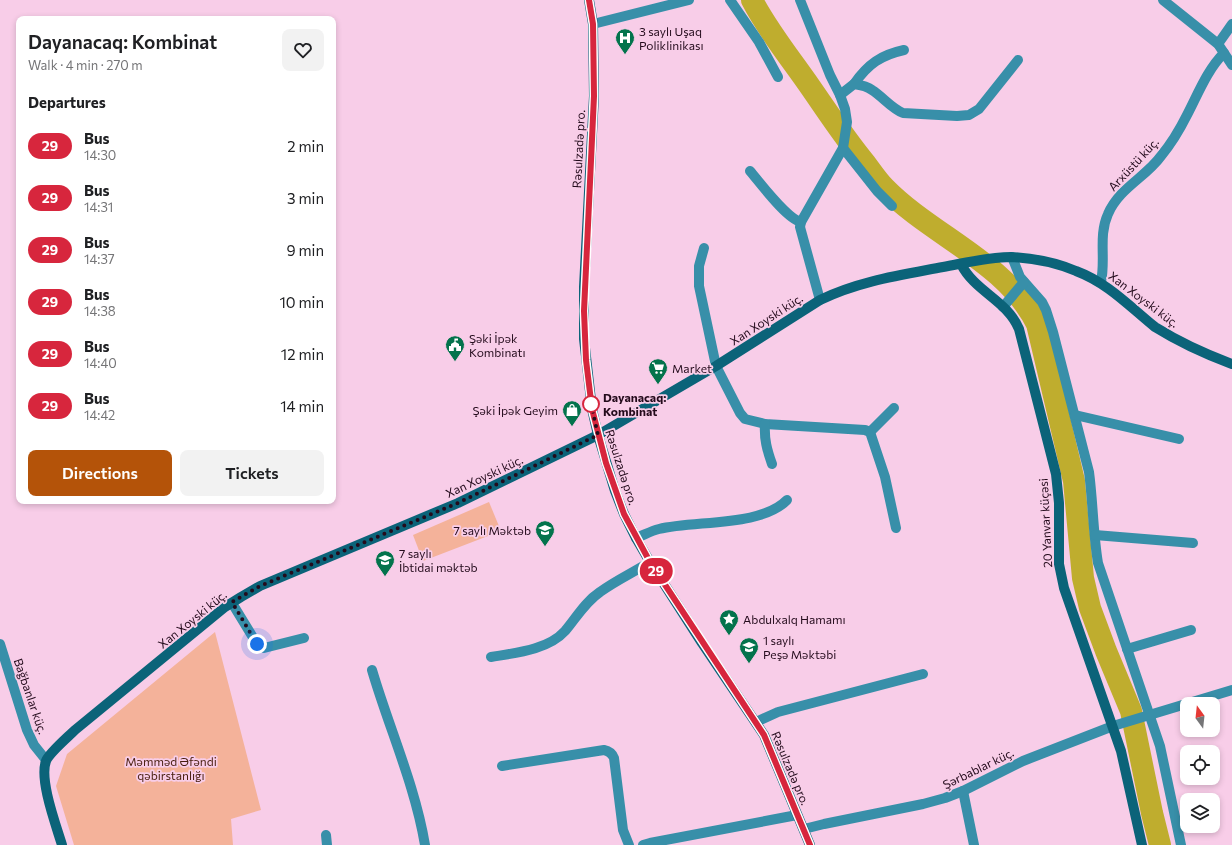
<!DOCTYPE html>
<meta charset="utf-8">
<style>
:root{--surface:#fff;--page:#f2f2f2;--text:#202124;--muted:#757577;--accent:#b45309}
body{margin:0;font-family:Commissioner,sans-serif;background:var(--page);color:var(--text);height:100vh;display:flex;flex-direction:column;font-size:15px;white-space:nowrap}
*{box-sizing:border-box;margin:0}
p{font-size:13px;color:var(--muted)}
.icon{flex:none;width:22px;height:22px;fill:none;stroke:currentColor;stroke-width:2;stroke-linecap:round;stroke-linejoin:round}
.map{position:relative;flex:1;overflow:hidden}
.drawer{position:absolute;left:16px;top:16px;width:320px;height:488px;display:flex;flex-direction:column;background:var(--surface);border-radius:8px;box-shadow:0 2px 6px #0003}
.drawer>*{flex:none}
.badge{padding:0 8px;border-radius:13px;font-size:14px;line-height:26px}
.needle{width:26px;rotate:345deg}
.buttons{position:absolute;left:1180px;top:697px;display:grid;gap:8px}
.buttons a{display:grid;place-items:center;width:40px;height:40px;border-radius:8px;background:var(--surface);box-shadow:0 2px 6px #0003;font-size:20px}
.you{position:absolute;width:20px;height:20px;margin:-10px;border:3px solid #fff;border-radius:50%;background:#1a73e8;box-shadow:0 0 0 6px #1a73e833}
.map>.badge{position:absolute;translate:-50% -50%;box-shadow:0 0 0 2px #fff}
h2{padding:0 12px;font-size:15px;line-height:36px}
.round{display:grid;place-items:center;flex:none;width:42px;height:42px;border-radius:8px;background:var(--page)}
.headline{display:flex;align-items:center;justify-content:space-between;height:68px;padding:0 12px}
h1{font-size:19px;font-weight:600;line-height:30px}
.primary-button{display:flex;gap:8px;margin-top:auto;padding:8px 12px}
.primary-button a{flex:1;height:46px;border-radius:8px;background:var(--accent);color:#fff;font-size:16px;font-weight:600;line-height:46px;text-align:center}
.primary-button a+a{background:var(--page);color:var(--text)}
ul{padding:0;list-style:none}
li{display:flex;align-items:center;gap:12px;height:52px;padding:0 12px}
li div{flex:1}
li b{display:block;font-size:15px}
li em{font-style:normal}
li .badge{min-width:44px;font-weight:700;text-align:center}
.map>svg:first-child{display:block}
.green{fill:#f4b29a}
.lines{fill:none;stroke-linecap:round;stroke-linejoin:round}
.river{stroke:#bfad2e;stroke-width:22}
.street{stroke:#388fa9;stroke-width:10}
.secondary{stroke:#0b6379;stroke-width:10}
.line-casing{stroke:#fff;stroke-width:9}
.line{stroke:#d7263d;stroke-width:6}
.walk{stroke:#240b1c;stroke-width:4;stroke-dasharray:0 7.2}
.stop-dot{fill:#fff;stroke:#d7263d;stroke-width:2}
.labels{text-anchor:middle;dominant-baseline:central;stroke-width:3.5;stroke-linejoin:round;paint-order:stroke}
.poi-label{font-size:12px;fill:#240b1c;stroke:#f8cde8;text-anchor:start}
.street-label{font-size:12px;fill:#240b1c;stroke:#f8cde8}
.stop-label{font-size:12px;font-weight:bold;fill:#240b1c;stroke:#f8cde8;text-anchor:start}
.park-label{font-size:12px;fill:#461d0d;stroke:#f8cde8}
</style>
<div class="map">
<svg width="1232" height="845" viewBox="0 0 1232 845">
<rect width="100%" height="100%" fill="#f8cde8"/>
<g class="green">
<polygon points="489,502 501,531 423,561 413,535"/>
<polygon points="215,632 261,810 231,819 233,845 74,845 56,786 67,754"/>
</g>
<g class="lines">
<path class="river" d="M752 0C768 31 791 59 811 88 829 114 846 140 866 164 872 172 878 181 885 188 932 236 1006 262 1037 324L1074 481 1083 578 1090 608 1106 651 1131 711 1152 813 1160 845"/>
<g class="street">
<polyline points="730,0 759,42 778,77"/>
<polyline points="800,0 830,75 840,95"/>
<polyline points="1163,0 1218,44 1232,65"/>
<polyline points="593,24 689,0"/>
<polyline points="1218,44 1232,24"/>
<path d="M854 84C868 64 881 55 904 50"/>
<polyline points="843,148 877,191 892,206"/>
<path d="M750 171C761 184 787 219 801 222"/>
<polyline points="704,248 699,266 699,286 716,366 740,413 745,419 765,424 865,430 870,432 885,477 896,528"/>
<path d="M1012 257 1020 277 1042 302 1046 310 1053 332 1089 472C1093 502 1093 533 1098 563L1160 746 1181 845"/>
<path d="M1101 282C1106 259 1098 236 1108 214 1119 188 1146 177 1161 156 1171 144 1180 129 1187 115 1198 94 1207 70 1224 53"/>
<path d="M820 300 800 227 801 222 843 148 847 122 845 109 840 95 854 84C861 85 867 86 872 90 883 97 891 108 903 113L957 116 969 115 979 109 1018 60"/>
<polyline points="1003,307 1024,282"/>
<polyline points="1075,415 1179,439"/>
<path d="M765 424C764 439 767 450 772 464"/>
<polyline points="870,432 894,408"/>
<polyline points="1095,535 1193,543"/>
<path d="M636 538C644 535 651 531 659 529 695 520 761 527 787 500"/>
<polyline points="232,603 257,644 264,648 304,638"/>
<polyline points="0,644 27,730 34,745 46,760"/>
<polyline points="1127,649 1191,630"/>
<path d="M491 657C515 653 548 650 565 631 576 618 585 602 600 592 615 581 634 572 650 562"/>
<path d="M372 670C389 728 415 785 425 845"/>
<polyline points="756,722 778,712 923,674"/>
<path d="M502 766 604 750C609 751 612 753 614 758L623 830 629 845"/>
<polyline points="963,791 974,845"/>
<polyline points="804,829 824,824 923,804 945,798 963,791 1023,761 1113,726 1232,690"/>
<polyline points="326,835 327,845"/>
<polyline points="643,845 650,843 797,815"/>
</g>
<g class="secondary">
<polyline points="589,0 593,24 594,96 584,287 584,339 592,409 598,435 615,491 624,514 636,538 650,562 702,643 764,735 810,845"/>
<path d="M961 264C975 292 1007 300 1019 329L1056 474 1059 503V564L1064 588 1121 751 1142 845"/>
<path d="M62 845C56 825 39 780 46 761 49 753 68 737 75 730L225 607 241 597 260 586 458 503 598 435 716 366 820 300C859 281 901 275 943 267 965 263 988 257 1011 257 1033 258 1057 263 1076 271 1108 283 1129 306 1155 327 1179 342 1205 354 1232 364"/>
</g>
</g>
<g class="lines">
<defs>
<polyline id="line" points="589,0 593,24 594,96 584,311 586,360 592,409 606,463 624,514 650,562 764,735 810,845"/>
</defs>
<use href="#line" class="line-casing"/>
<use href="#line" class="line"/>
<polyline class="walk" points="257,644 232,602 260,586 458,503 598,435 591,404"/>
</g>
<defs>
<symbol id="hospital-pin" viewBox="-11 -11 22 30"><path d="M0 17L-7.5 6A9.5 9.5 0 1 1 7.5 6Z" fill="#03734c" stroke="#f8cde8"/><path d="M-5-5h3v3.5h4V-5h3V5h-3V1.5h-4V5h-3Z" fill="#fff"/></symbol>
<symbol id="civic-pin" viewBox="-11 -11 22 30"><path d="M0 17L-7.5 6A9.5 9.5 0 1 1 7.5 6Z" fill="#03734c" stroke="#f8cde8"/><path d="M-.6-6.5H3V-4.5H.6V-3L4-1V1h2V6H-6V1h2V-1L-.6-3ZM-1.2 2.5V6h2.4V2.5Z" fill="#fff"/></symbol>
<symbol id="supermarket-pin" viewBox="-11 -11 22 30"><path d="M0 17L-7.5 6A9.5 9.5 0 1 1 7.5 6Z" fill="#03734c" stroke="#f8cde8"/><path d="M-6-5.5h2.5l.6 2H6L4.5 2H-2.5L-4.4-4H-6ZM-1.5 3.2a1.3 1.3 0 1 0 .1 0ZM3 3.2a1.3 1.3 0 1 0 .1 0Z" fill="#fff"/></symbol>
<symbol id="shop-pin" viewBox="-11 -11 22 30"><path d="M0 17L-7.5 6A9.5 9.5 0 1 1 7.5 6Z" fill="#03734c" stroke="#f8cde8"/><path d="M-5-2.5h2.3a2.7 3.5 0 0 1 5.4 0H5L5.5 6h-11ZM-1.5-2.5h3a1.5 2.3 0 0 0-3 0Z" fill="#fff"/></symbol>
<symbol id="school-pin" viewBox="-11 -11 22 30"><path d="M0 17L-7.5 6A9.5 9.5 0 1 1 7.5 6Z" fill="#03734c" stroke="#f8cde8"/><path d="M0-5L7-2L0 1L-7-2ZM-4 1L0 2.5L4 1V4Q0 6-4 4Z" fill="#fff"/></symbol>
<symbol id="sight-pin" viewBox="-11 -11 22 30"><path d="M0 17L-7.5 6A9.5 9.5 0 1 1 7.5 6Z" fill="#03734c" stroke="#f8cde8"/><path d="M0-6L1.8-2.2L6-1.7L2.9 1.2L3.7 5.4L0 3.3L-3.7 5.4L-2.9 1.2L-6-1.7L-1.8-2.2Z" fill="#fff"/></symbol>
<symbol id="university-pin" viewBox="-11 -11 22 30"><path d="M0 17L-7.5 6A9.5 9.5 0 1 1 7.5 6Z" fill="#03734c" stroke="#f8cde8"/><path d="M0-5L7-2L0 1L-7-2ZM-4 1L0 2.5L4 1V4Q0 6-4 4Z" fill="#fff"/></symbol>
</defs>
<g fill-rule="evenodd">
<use href="#hospital-pin" x="614" y="27" width="22" height="30"/>
<use href="#civic-pin" x="444" y="334" width="22" height="30"/>
<use href="#supermarket-pin" x="647" y="357" width="22" height="30"/>
<use href="#shop-pin" x="561" y="399" width="22" height="30"/>
<use href="#school-pin" x="534" y="519" width="22" height="30"/>
<use href="#school-pin" x="374" y="549" width="22" height="30"/>
<use href="#sight-pin" x="718" y="608" width="22" height="30"/>
<use href="#university-pin" x="738" y="636" width="22" height="30"/>
</g>
<circle class="stop-dot" cx="591" cy="404" r="8"/>
<g class="labels">
<g class="poi-label">
<text x="639" y="31">3 saylı Uşaq<tspan x="639" dy="14">Poliklinikası</tspan></text>
<text x="469" y="338">Şəki İpək<tspan x="469" dy="14">Kombinatı</tspan></text>
<text x="672" y="368">Market</text>
<text x="558" y="410" text-anchor="end">Şəki İpək Geyim</text>
<text x="531" y="530" text-anchor="end">7 saylı Məktəb</text>
<text x="399" y="553">7 saylı<tspan x="399" dy="14">İbtidai məktəb</tspan></text>
<text x="743" y="619">Abdulxalq Hamamı</text>
<text x="763" y="640">1 saylı<tspan x="763" dy="14">Peşə Məktəbi</tspan></text>
</g>
<g class="street-label">
<text transform="translate(578 149) rotate(-87)">Rəsulzadə pro.</text>
<text transform="translate(1133 164) rotate(-47)">Arxüstü küç.</text>
<text transform="translate(1144 299) rotate(37)">Xan Xoyski küç.</text>
<text transform="translate(766 319) rotate(-33)">Xan Xoyski küç.</text>
<text transform="translate(622 467) rotate(72)">Rəsulzadə pro.</text>
<text transform="translate(484 476) rotate(-25)">Xan Xoyski küç.</text>
<text transform="translate(1045 523) rotate(-93)">20 Yanvar küçəsi</text>
<text transform="translate(192 619) rotate(-39)">Xan Xoyski küç.</text>
<text transform="translate(31 696) rotate(71)">Bağbanlar küç.</text>
<text transform="translate(791 768) rotate(67)">Rəsulzadə pro.</text>
<text transform="translate(978 768) rotate(-26)">Şərbablar küç.</text>
</g>
<g class="stop-label">
<text x="603" y="397">Dayanacaq:<tspan x="603" dy="14">Kombinat</tspan></text>
</g>
<g class="park-label">
<text x="171" y="761">Məmməd Əfəndi<tspan x="171" dy="14">qəbirstanlığı</tspan></text>
</g>
</g>
</svg>
<div class="buttons">
<a><svg class="needle" viewBox="-14 -14 28 28"><path d="M0-13l5 13h-10z" fill="#e53935"/><path d="M0 13l5-13h-10z" fill="#757577"/></svg></a>
<a><svg class="icon" aria-label="locate" viewBox="0 0 24 24"><circle cx="12" cy="12" r="6"/><path d="M12 2v4M12 18v4M2 12h4M18 12h4"/></svg></a>
<a><svg class="icon" aria-label="layers" viewBox="0 0 24 24"><path d="M12 4l9 5-9 5-9-5zM3 14l9 5 9-5"/></svg></a>
</div>
<div class="you" style="left:257px;top:644px"></div>
<b class="badge" style="left:656px;top:571px;background:#d7263d;color:#fff">29</b>
<section class="drawer">
<div class="headline"><div><h1>Dayanacaq: Kombinat</h1><p>Walk · 4 min · 270 m</p></div><a class="round"><svg class="icon" aria-label="heart" viewBox="0 0 24 24"><path d="M12 20l-8-8c-3-5 5-10 8-4 3-6 11-1 8 4z"/></svg></a></div>
<h2>Departures</h2>
<ul>
<li><span class="badge" style="background:#d7263d;color:#fff">29</span><div><b>Bus</b><p>14:30</p></div><em>2 min</em></li>
<li><span class="badge" style="background:#d7263d;color:#fff">29</span><div><b>Bus</b><p>14:31</p></div><em>3 min</em></li>
<li><span class="badge" style="background:#d7263d;color:#fff">29</span><div><b>Bus</b><p>14:37</p></div><em>9 min</em></li>
<li><span class="badge" style="background:#d7263d;color:#fff">29</span><div><b>Bus</b><p>14:38</p></div><em>10 min</em></li>
<li><span class="badge" style="background:#d7263d;color:#fff">29</span><div><b>Bus</b><p>14:40</p></div><em>12 min</em></li>
<li><span class="badge" style="background:#d7263d;color:#fff">29</span><div><b>Bus</b><p>14:42</p></div><em>14 min</em></li>
</ul>
<div class="primary-button"><a>Directions</a><a>Tickets</a></div>
</section>
</div>
